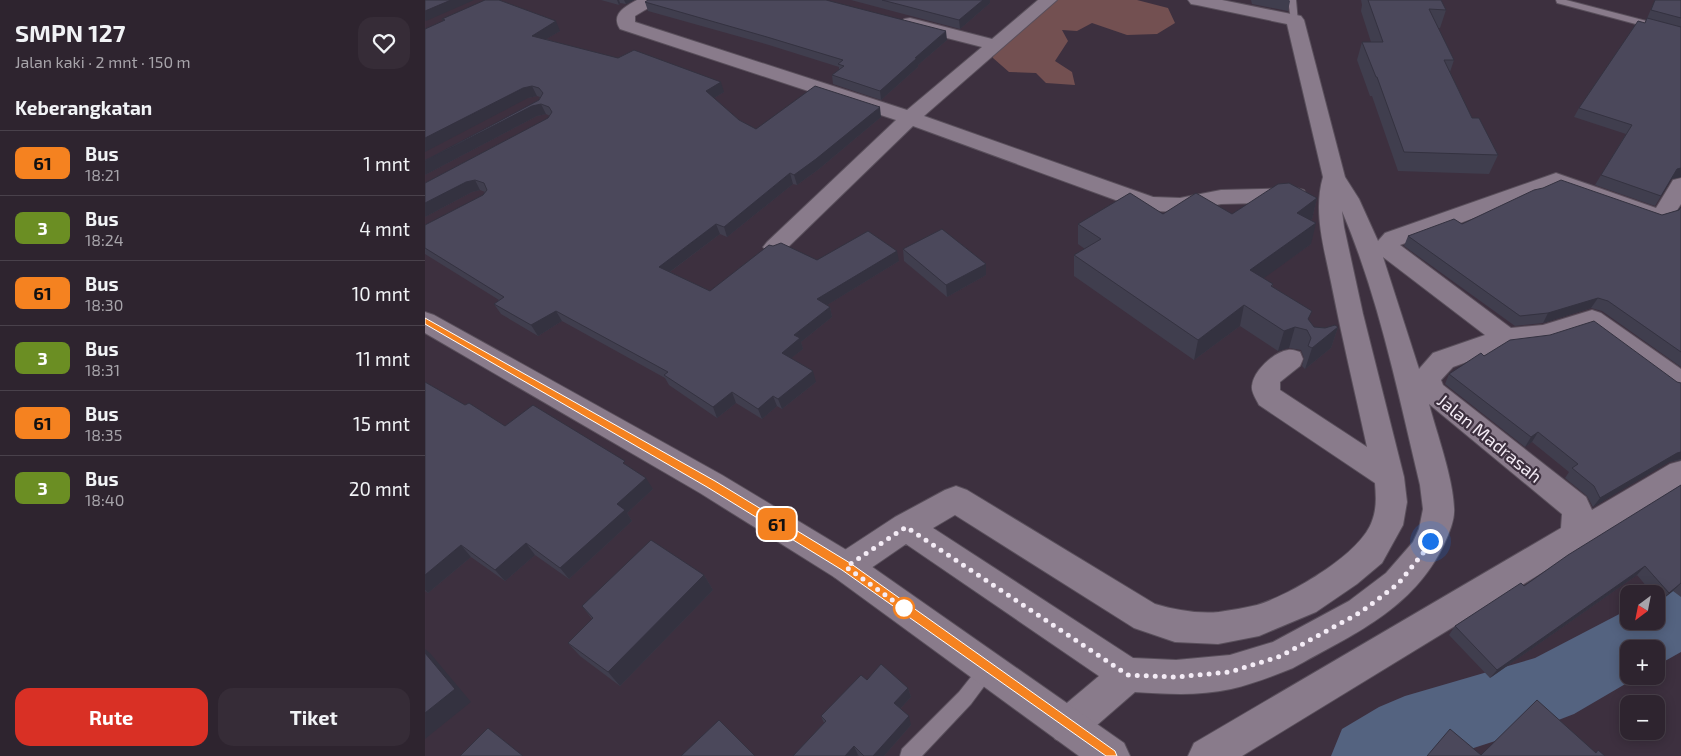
<!DOCTYPE html>
<html lang="id">
<meta charset="utf-8">
<style>
:root{--surface:#2e242f;--page:#362c37;--text:#f1f3f6;--muted:#a7a4aa;--line:#49414b;--accent:#d93025}
body{margin:0;font-family:"Exo 2",sans-serif;background:var(--page);color:var(--text);height:100vh;display:flex;flex-direction:column;font-size:19px;white-space:nowrap}
*{box-sizing:border-box;margin:0}
p{font-size:16px;color:var(--muted)}
.icon{flex:none;width:28px;height:28px;fill:none;stroke:currentColor;stroke-width:2;stroke-linecap:round;stroke-linejoin:round}
.map{position:relative;flex:1;overflow:hidden}
.details{display:flex;flex-direction:column;background:var(--surface);width:425px}
.details>*{flex:none}
.badge{padding:0 10px;border-radius:8px;font-size:18px;line-height:32px}
.needle{width:32px;rotate:212deg}
.fabs{position:absolute;left:1195px;top:585px;display:grid;gap:10px}
.fabs a{display:grid;place-items:center;width:45px;height:45px;border-radius:10px;background:var(--surface);box-shadow:0 2px 12px #0003,0 0 0 1px var(--line);font-size:25px}
.you{position:absolute;width:25px;height:25px;margin:-12px;border:4px solid #fff;border-radius:50%;background:#1a73e8;box-shadow:0 0 0 8px #1a73e833}
.map>.badge{position:absolute;translate:-50% -50%;box-shadow:0 0 0 2px #fff}
h2{padding:0 15px;font-size:19px;line-height:45px}
.round{display:grid;place-items:center;flex:none;width:52px;height:52px;border-radius:15px;background:var(--page)}
.headline{display:flex;align-items:center;justify-content:space-between;height:85px;padding:0 15px}
h1{font-size:24px;font-weight:700;line-height:38px}
.cta{display:flex;gap:10px;margin-top:auto;padding:10px 15px}
.cta a{flex:1;height:58px;border-radius:15px;background:var(--accent);color:#fff;font-size:20px;font-weight:700;line-height:58px;text-align:center}
.cta a+a{background:var(--page);color:var(--text)}
ul{padding:0;list-style:none}
li{display:flex;align-items:center;gap:15px;height:65px;padding:0 15px;border-top:1px solid var(--line)}
li div{flex:1}
li b{display:block;font-size:19px}
li em{font-style:normal}
li .badge{min-width:55px;font-weight:700;text-align:center}
main{display:flex;flex:1;min-height:0}
.map>svg:first-child{display:block}
.green{fill:#735051}
.lines{fill:none;stroke-linecap:round;stroke-linejoin:round}
.river{fill:#546380;fill-rule:evenodd}
.service-casing{stroke:#594f5b;stroke-width:2}
.minor-casing{stroke:#594f5b;stroke-width:2}
.tertiary-casing{stroke:#594f5b;stroke-width:2}
.service{fill:#897b8b;fill-rule:evenodd}
.minor{fill:#897b8b;fill-rule:evenodd}
.tertiary{fill:#897b8b;fill-rule:evenodd}
.wall{fill:#403e4e}
.shaded-wall{fill:#343240}
.building{fill:#4b485b;stroke:#343240}
.line{fill:#f58220;stroke:#fff}
.walk{stroke:#f4ecf6;stroke-width:5;stroke-dasharray:0 9}
.stop-dot{fill:#fff;stroke:#f58220;stroke-width:2.5}
.labels{text-anchor:middle;dominant-baseline:central;stroke-width:4.5;stroke-linejoin:round;paint-order:stroke}
.street-label{font-size:18px;fill:#f4ecf6;stroke:#3d303f}
</style>
<main>
<section class="details">
<div class="headline"><div><h1>SMPN 127</h1><p>Jalan kaki · 2 mnt · 150 m</p></div><a class="round"><svg class="icon" aria-label="heart" viewBox="0 0 24 24"><path d="M12 20l-8-8c-3-5 5-10 8-4 3-6 11-1 8 4z"/></svg></a></div>
<h2>Keberangkatan</h2>
<ul>
<li><span class="badge" style="background:#f58220;color:#111">61</span><div><b>Bus</b><p>18:21</p></div><em>1 mnt</em></li>
<li><span class="badge" style="background:#6b8e23;color:#fff">3</span><div><b>Bus</b><p>18:24</p></div><em>4 mnt</em></li>
<li><span class="badge" style="background:#f58220;color:#111">61</span><div><b>Bus</b><p>18:30</p></div><em>10 mnt</em></li>
<li><span class="badge" style="background:#6b8e23;color:#fff">3</span><div><b>Bus</b><p>18:31</p></div><em>11 mnt</em></li>
<li><span class="badge" style="background:#f58220;color:#111">61</span><div><b>Bus</b><p>18:35</p></div><em>15 mnt</em></li>
<li><span class="badge" style="background:#6b8e23;color:#fff">3</span><div><b>Bus</b><p>18:40</p></div><em>20 mnt</em></li>
</ul>
<div class="cta"><a>Rute</a><a>Tiket</a></div>
</section>
<div class="map">
<svg width="1256" height="756" viewBox="0 0 1256 756">
<rect width="100%" height="100%" fill="#3d303f"/>
<polygon class="green" points="620,0 712,0 743,8 750,23 732,34 702,35 667,23 652,31 637,30 643,41 630,61 647,72 650,85 621,83 611,73 584,72 568,58 567,50"/>
<g class="lines">
<polygon class="river" points="1256,585 1256,652 1231,666 1231,649 1204,649 1204,676 1214,676 1149,714 1123,724 1024,756 906,756 917,729 954,707 980,696 1110,658 1204,609 1204,621 1231,621 1231,594"/>
<defs>
<g id="service">
<polygon points="863,0 871,0 873,22 867,22 866,20"/>
<polygon points="1131,0 1141,0 1256,30 1256,36 1132,3"/>
<polygon points="563,660 569,663 572,669 546,704 497,756 475,756 477,749 534,692 557,663"/>
</g>
<g id="minor">
<path d="M212 0H233L230 4 210 16V22L482 110 557 47 479 27 476 23 479 19 485 18 567 39 613 0H632L499 116 728 197 755 198 796 190 871 188 879 190 882 195 879 200 871 202 796 204 755 212 728 211 707 206 488 126 358 252 350 255 342 252 338 247 342 242 471 120 195 29C185 14 201 6 212 0Z"/>
<path d="M763 0H797L876 16 879 20 920 177 934 199 953 241 960 233 1131 173 1231 208 1248 180 1256 178V204L1247 218 1231 223 1131 188 975 245 1086 328 1118 325 1167 310 1176 313 1256 369V393L1246 390 1163 329 1119 343 1083 347 1028 367 1016 380 1018 385 1161 497 1167 510 1245 464 1256 461V488L817 756H763L769 743 1136 528 1137 514 1004 404C1012 434 1028 478 1029 508 1030 520 1024 533 1019 544 989 609 927 635 868 668 848 676 827 684 806 689 775 696 741 694 710 692L656 739 643 745 630 739 624 726 630 713 674 676 481 544 433 577 421 581 409 577 405 567 409 557 470 517 520 490 531 486 542 490 730 604C750 610 773 614 794 612 806 610 820 608 832 605 865 595 936 554 947 521 952 508 951 496 950 483L834 405C831 399 826 392 827 386 828 371 849 352 863 350 867 349 871 351 875 352L878 359 875 366 855 382V390L942 447C930 392 917 338 906 282 899 248 888 211 898 177L862 24 772 5 766 4ZM917 211C954 298 973 393 995 485L998 509 994 529 988 542 961 573 924 601 848 642 805 655 751 660 708 658 508 528 530 515 709 628 750 642 793 644 834 636 891 612 932 584 957 563 978 525 982 502 979 477 938 314 919 227ZM958 257 1060 335 1008 353 994 369Z"/>
</g>
<polygon id="tertiary" points="0,312 9,315 297,475 433,557 699,743 705,756 654,756 409,577 275,493 0,333"/>
</defs>
<use href="#service" class="service-casing"/>
<use href="#minor" class="minor-casing"/>
<use href="#tertiary" class="tertiary-casing"/>
<use href="#service" class="service"/>
<use href="#minor" class="minor"/>
<use href="#tertiary" class="tertiary"/>
</g>
<g class="wall">
<polygon points="176,0 209,0 201,4 195,3 194,5"/>
<polygon points="426,0 565,0 565,3 535,29"/>
<polygon points="826,0 864,0 865,1 863,11 827,4"/>
<polygon points="936,0 1016,0 1021,10 1015,28 1013,28 1029,60 1025,72 1047,118 1073,155 1064,174 973,171 947,96 945,96 932,60 937,42 946,42 936,11 937,5"/>
<polygon points="1230,0 1256,0 1256,177 1246,179 1230,206 1170,185 1201,134 1149,117 1154,108 1220,23"/>
<polygon points="220,2 522,40 493,65 493,67 456,100 408,84 407,75 414,70 414,67 344,45 223,11"/>
<polygon points="17,19 135,31 121,39 299,92 289,98 314,120 331,129 456,117 394,169 372,185 368,184 302,237 295,234 245,272 285,291 392,260 474,261 402,305 405,307 407,317 376,342 378,349 366,358 391,382 357,409 352,406 337,419 311,403 292,418 244,385 240,378 137,321 113,336 76,314 69,304 74,300 0,254 0,225 58,195 60,192 55,190 47,192 0,217 0,183 2,182 123,118 125,116 121,114 112,116 0,175 0,160 3,159 114,100 115,97 112,96 103,98 18,21"/>
<polygon points="892,198 887,219 885,220 886,244 838,278 848,284 847,287 884,321 889,327 900,328 913,327 906,348 880,369 877,366 879,358 876,350 864,348 853,351 815,326 769,360 649,276 649,255 660,249 653,244 653,224 738,214 807,214"/>
<polygon points="1256,207 1256,367 1177,311 1166,308 1118,323 1090,326 979,246 983,236 1037,224 1237,215 1254,210"/>
<polygon points="478,249 561,275 522,297 479,261"/>
<polygon points="1059,356 1256,383 1256,460 1244,462 1168,507 1162,496 1140,478 1144,472 1107,442 1100,447 1020,384 1024,374"/>
<polygon points="0,382 40,405 80,426 202,466 228,489 202,513 207,521 144,579 110,555 80,581 46,557 3,593 0,591"/>
<polygon points="1256,485 1256,597 1248,591 1234,602 1231,598 1231,594 1228,594 1212,575 1065,678 1024,635 1030,626 1099,586"/>
<polygon points="279,575 288,590 195,686 155,656 143,643 167,619 157,606"/>
<polygon points="442,680 483,688 486,697 475,709 486,725 459,756 434,756 433,755 432,756 368,756 399,723 396,716"/>
</g>
<g class="shaded-wall">
<polygon points="26,0 49,0 1,21 0,20 0,11"/>
<polygon points="192,0 194,0 195,3 194,5"/>
<polygon points="199,0 209,0 201,4"/>
<polygon points="558,0 565,0 565,3 535,29 534,20"/>
<polygon points="131,21 135,31 111,45 107,36"/>
<polygon points="521,31 522,40 493,65 493,67 456,100 455,91 490,58"/>
<polygon points="296,82 299,92 284,101 281,91"/>
<polygon points="107,86 112,96 103,98 0,152 0,138 98,88"/>
<polygon points="116,104 121,114 112,116 0,175 0,161 107,106"/>
<polygon points="455,107 456,117 394,169 372,185 369,175"/>
<polygon points="1256,168 1256,177 1246,179 1252,169"/>
<polygon points="365,173 368,184 302,237 299,227"/>
<polygon points="50,180 55,190 47,192 0,217 0,203 41,182"/>
<polygon points="892,198 887,219 867,233 872,213"/>
<polygon points="891,223 886,244 821,291 825,270"/>
<polygon points="291,224 295,234 238,277 234,267"/>
<polygon points="472,251 474,261 394,310 392,299"/>
<polygon points="561,264 561,275 522,297 521,285"/>
<polygon points="1173,298 1166,308 1118,323 1123,313"/>
<polygon points="819,305 815,326 769,360 773,340"/>
<polygon points="405,307 407,317 376,342 378,349 360,363 357,353 369,335"/>
<polygon points="131,311 137,321 113,336 106,325"/>
<polygon points="870,327 864,348 853,351 859,331"/>
<polygon points="913,327 906,348 880,369 887,348"/>
<polygon points="388,371 391,382 357,409 353,399"/>
<polygon points="307,392 311,403 292,418 288,407"/>
<polygon points="348,396 352,406 337,419 333,409"/>
<polygon points="1113,432 1107,442 1100,447 1106,437"/>
<polygon points="1256,452 1256,459 1244,462 1168,507 1175,498 1252,453"/>
<polygon points="221,478 228,489 202,513 207,521 144,579 135,568 192,504"/>
<polygon points="101,543 110,555 80,581 70,570"/>
<polygon points="36,545 46,557 3,593 0,590 0,575"/>
<polygon points="1220,566 1212,575 1065,678 1072,670"/>
<polygon points="279,575 288,590 195,686 183,672"/>
<polygon points="1256,583 1248,591 1234,602 1244,593"/>
<polygon points="0,649 5,653 46,702 0,739"/>
<polygon points="483,688 486,697 472,712 469,703"/>
<polygon points="484,716 486,725 459,756 448,756"/>
<polygon points="429,746 433,755 432,756 420,756"/>
</g>
<g class="building">
<polygon points="0,0 26,0 0,11"/>
<polygon points="60,0 74,0 131,21 107,36 193,58 209,50 296,82 281,91 314,120 331,129 390,86 455,107 391,159 369,175 365,173 299,227 291,224 234,267 285,291 344,245 348,246 356,243 392,260 443,231 472,251 392,299 405,307 369,335 375,338 357,353 388,371 353,399 348,396 333,409 307,392 288,407 239,375 243,372 131,311 106,325 69,304 79,297 0,248 0,225 58,195 62,190 59,183 50,180 41,182 0,203 0,183 2,182 123,118 127,112 124,107 116,104 107,106 0,161 0,160 3,159 114,100 118,93 114,88 107,86 98,88 0,138 0,29 20,20 17,19"/>
<polygon points="223,0 401,0 521,31 490,58 492,58 455,91 407,75 419,66 413,64 418,60 342,37 220,2"/>
<polygon points="457,0 558,0 534,20"/>
<polygon points="943,0 1016,0 1021,10 1004,9 1029,60 1019,60 1047,118 1054,118 1073,155 979,152 952,77 951,77 937,42 958,42"/>
<polygon points="1230,0 1256,0 1256,18 1226,10"/>
<polygon points="1222,18 1256,27 1256,168 1252,169 1236,196 1176,175 1207,125 1154,108 1213,21 1220,23"/>
<polygon points="1136,180 1237,215 1254,210 1256,207 1256,352 1183,301 1173,298 1123,313 1095,316 983,236 1029,219 1037,224 1109,190 1118,188"/>
<polygon points="864,183 892,198 872,213 891,223 825,270 848,284 846,286 887,311 883,319 889,327 900,328 910,325 913,327 887,348 883,346 886,338 882,330 870,327 859,331 819,305 773,340 649,255 676,239 653,224 705,193 738,214 771,193 807,214 853,184"/>
<polygon points="517,229 561,264 521,285 478,249"/>
<polygon points="1169,321 1252,382 1256,383 1256,452 1252,453 1175,498 1169,486 1147,468 1153,464 1113,432 1106,437 1024,374 1056,353 1059,356 1085,340 1125,335"/>
<polygon points="0,382 40,405 44,403 80,426 108,405 200,461 198,463 221,478 192,504 200,510 135,568 101,543 70,570 36,545 0,575"/>
<polygon points="1256,485 1256,583 1244,593 1220,566 1072,670 1030,626 1096,583 1099,586 1143,555"/>
<polygon points="226,540 279,575 183,672 143,643 168,618 157,606"/>
<polygon points="0,653 30,689 0,713"/>
<polygon points="456,664 483,688 469,703 484,716 448,756 439,756 429,746 420,756 368,756 401,721 396,716 436,675 442,680"/>
<polygon points="1112,700 1171,753 1173,750 1180,756 1002,756 1025,729 1056,755"/>
<polygon points="294,720 330,756 256,756"/>
<polygon points="63,728 98,756 35,756"/>
</g>
<polygon class="line" points="0,318 290,481 425,563 690,751 692,756 681,756 417,570 282,487 0,324"/>
<g class="lines">
<polyline class="walk" points="479,608 484,612 421,567 481,527 703,675 751,677 805,672 856,656 936,612 973,584 999,552 1005,541"/>
</g>
<circle class="stop-dot" cx="479" cy="608" r="10"/>
<g class="labels">
<g class="street-label">
<text transform="translate(1065 438) rotate(39)">Jalan Madrasah</text>
</g>
</g>
</svg>
<div class="fabs">
<a><svg class="needle" viewBox="-14 -14 28 28"><path d="M0-13l5 13h-10z" fill="#e53935"/><path d="M0 13l5-13h-10z" fill="#a7a4aa"/></svg></a>
<a>+</a>
<a>−</a>
</div>
<div class="you" style="left:1005px;top:541px"></div>
<b class="badge" style="left:352px;top:524px;background:#f58220;color:#111">61</b>
</div>
</main>
